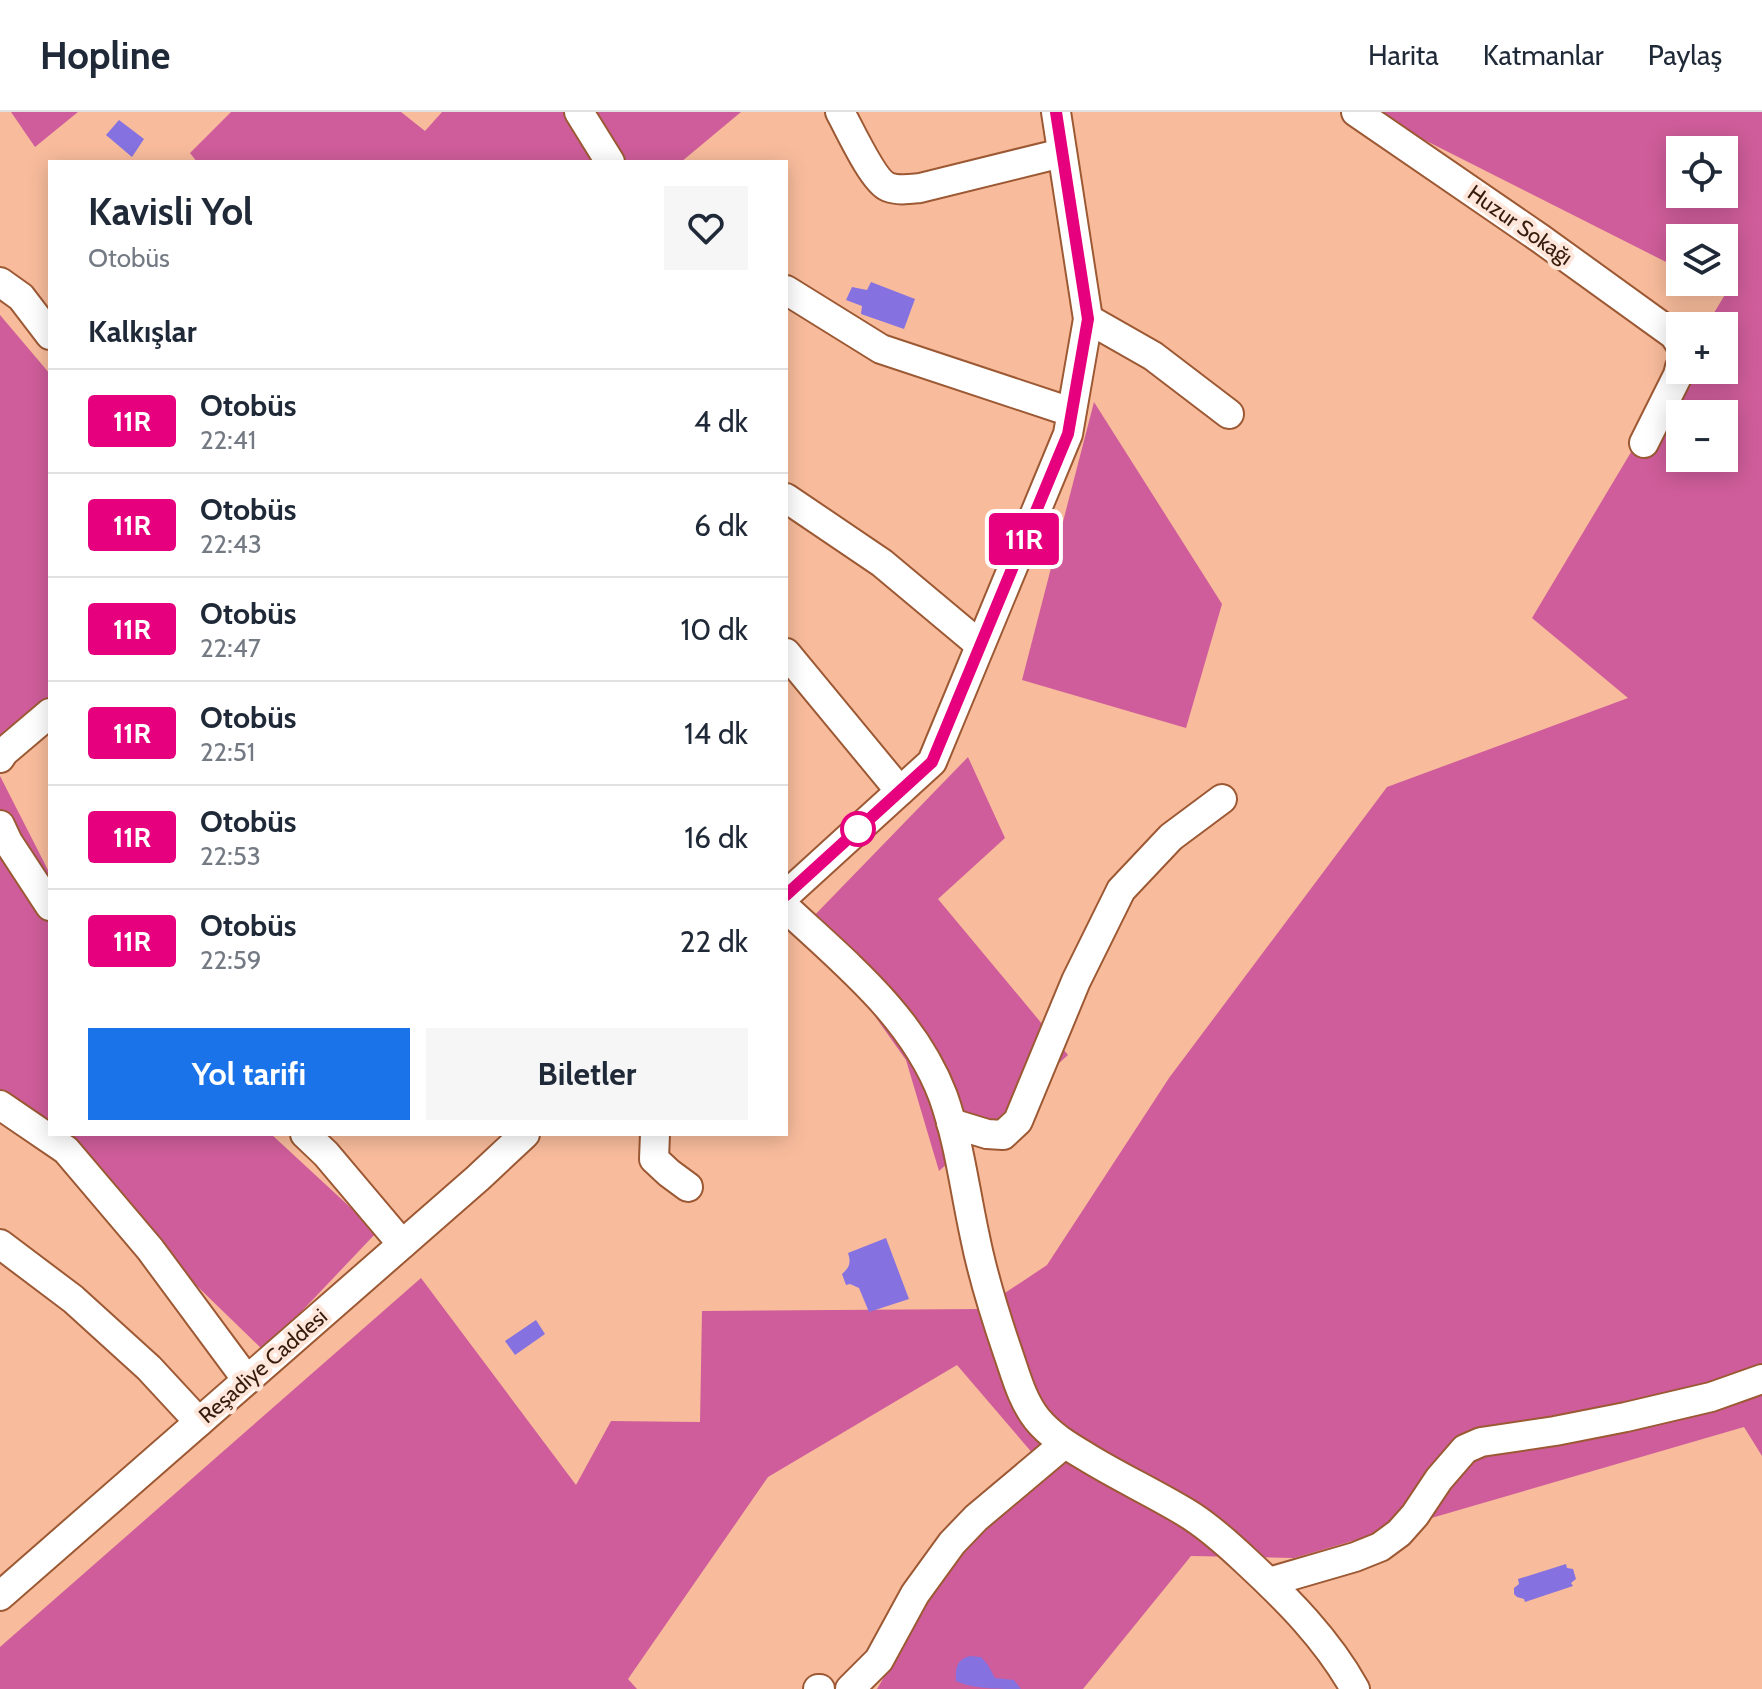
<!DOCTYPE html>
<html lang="tr">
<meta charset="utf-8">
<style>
:root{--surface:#fff;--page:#f6f6f7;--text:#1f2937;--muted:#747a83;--line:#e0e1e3;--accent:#1a73e8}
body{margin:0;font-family:Cabin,sans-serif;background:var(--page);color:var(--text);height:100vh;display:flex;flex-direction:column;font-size:30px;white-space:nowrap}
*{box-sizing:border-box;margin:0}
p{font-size:26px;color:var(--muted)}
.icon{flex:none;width:44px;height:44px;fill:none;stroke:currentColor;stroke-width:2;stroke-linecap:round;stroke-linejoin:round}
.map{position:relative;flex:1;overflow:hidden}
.side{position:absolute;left:48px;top:48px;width:740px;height:976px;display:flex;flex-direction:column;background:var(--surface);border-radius:0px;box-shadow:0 4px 20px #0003}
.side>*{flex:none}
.badge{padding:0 16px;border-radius:6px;font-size:28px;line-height:52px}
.controls{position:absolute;left:1666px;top:24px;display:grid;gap:16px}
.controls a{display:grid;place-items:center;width:72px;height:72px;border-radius:0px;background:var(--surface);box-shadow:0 4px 20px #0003;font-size:40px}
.map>.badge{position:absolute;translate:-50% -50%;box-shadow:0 0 0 4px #fff}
h2{padding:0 40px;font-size:30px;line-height:72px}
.round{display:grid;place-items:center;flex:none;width:84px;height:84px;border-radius:0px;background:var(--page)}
.headline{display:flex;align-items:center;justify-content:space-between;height:136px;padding:0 40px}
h1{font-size:38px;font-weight:700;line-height:60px}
.cta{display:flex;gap:16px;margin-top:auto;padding:16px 40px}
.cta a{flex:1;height:92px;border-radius:0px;background:var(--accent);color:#fff;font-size:32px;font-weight:700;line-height:92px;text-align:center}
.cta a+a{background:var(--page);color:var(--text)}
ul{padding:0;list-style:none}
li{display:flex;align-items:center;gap:24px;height:104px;padding:0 40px;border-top:2px solid var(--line)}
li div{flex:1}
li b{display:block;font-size:30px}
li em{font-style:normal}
li .badge{min-width:88px;font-weight:700;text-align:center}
header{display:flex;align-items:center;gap:48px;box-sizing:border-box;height:112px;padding:0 40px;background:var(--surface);border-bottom:2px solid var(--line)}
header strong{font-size:38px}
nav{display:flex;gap:44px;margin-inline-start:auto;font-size:28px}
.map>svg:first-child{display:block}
.forest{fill:#cf5d9b;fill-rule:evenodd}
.water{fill:#8572e0}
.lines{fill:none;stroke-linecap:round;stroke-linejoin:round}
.minor-casing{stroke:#9c5934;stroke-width:32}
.minor{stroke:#fff;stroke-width:28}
.line-casing{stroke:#fff;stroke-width:18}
.line{stroke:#e6007e;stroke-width:12}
.stop-dot{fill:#fff;stroke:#e6007e;stroke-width:4}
.labels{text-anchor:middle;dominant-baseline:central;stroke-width:8;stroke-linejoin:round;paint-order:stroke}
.street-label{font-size:22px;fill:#371b0b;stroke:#fee6da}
</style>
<header>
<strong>Hopline</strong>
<nav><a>Harita</a><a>Katmanlar</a><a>Paylaş</a></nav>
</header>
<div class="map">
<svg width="1762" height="1577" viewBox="0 0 1762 1577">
<rect width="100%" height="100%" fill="#f8bc9c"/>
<g class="forest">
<polygon points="11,0 78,0 35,35"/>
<polygon points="231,0 401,0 425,19 442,0 741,0 681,50 197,50 190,41"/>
<path d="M1369 0H1762V1344L1744 1315 1294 1446 1191 1444 1083 1577H877L956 1442 1040 1350 957 1253 768 1365 628 1567 637 1577H0V1535L421 1166 576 1373 611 1309 700 1310 702 1199 981 1197 1047 1153 1169 966 1387 675 1628 586 1532 506 1680 258H1724V214H1706L1726 181 1705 170H1724V126H1680V157ZM1680 38H1724V82H1680ZM1680 302H1724V346H1680Z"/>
<polygon points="0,203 50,262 50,613 0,655"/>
<polygon points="1094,290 1222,492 1186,616 1022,568"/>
<polygon points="968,645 1005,726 938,787 1068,943 939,1059 906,948 808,810"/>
<polygon points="0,664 50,762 50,1022 271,1022 377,1120 264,1239 0,983"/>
</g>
<g class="water">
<polygon points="119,8 144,27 132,45 106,23"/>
<polygon points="871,170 915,187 904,217 861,202 862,194 846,188 852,175 867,178"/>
<path d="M886 1126 909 1187 869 1200 859 1176 850 1172 846 1173 842 1162C850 1155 851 1150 848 1141Z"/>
<polygon points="536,1208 545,1222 515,1243 505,1229"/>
<polygon points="1566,1452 1567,1456 1573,1457 1576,1467 1571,1471 1573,1474 1525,1490 1524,1487 1517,1485 1514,1482 1514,1476 1519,1472 1518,1467"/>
<path d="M970 1544 981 1545 988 1553 995 1566 1014 1568 1021 1577C1001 1577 971 1577 956 1569 955 1556 957 1547 970 1544Z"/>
</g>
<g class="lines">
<defs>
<g id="minor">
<polyline points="579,0 610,50"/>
<path d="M840 0C849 16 873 69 888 75 898 79 910 77 920 76L1062 41"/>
<polyline points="1356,0 1541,127 1674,223 1680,232"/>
<polyline points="0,170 21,185 50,223"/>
<polyline points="786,178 881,237 1071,300"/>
<polyline points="1088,207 1153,244 1229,302"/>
<polyline points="1644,331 1678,263 1680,255"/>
<polyline points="786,386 882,451 980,533"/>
<polyline points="786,541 900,679"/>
<polyline points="0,646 4,640 50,601"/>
<polyline points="0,713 8,730 50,794"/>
<polyline points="786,783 932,650 1068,322 1088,207 1056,0"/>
<path d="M786 796C846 852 913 905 943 984 959 1029 965 1079 975 1125 983 1165 995 1203 1008 1241 1016 1264 1022 1288 1037 1307 1050 1323 1068 1334 1085 1344 1117 1364 1152 1380 1185 1400 1207 1413 1227 1431 1246 1449 1288 1488 1327 1527 1355 1577"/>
<polyline points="0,993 66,1038 150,1137 247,1268"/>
<polyline points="951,1011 987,1022 1003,1023 1018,1009 1076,869 1121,778 1171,725 1222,687"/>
<polyline points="305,1022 326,1042 402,1132"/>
<polyline points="655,1022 654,1047 669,1061 688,1075"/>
<polyline points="0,1132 73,1187 149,1256 199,1310"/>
<polyline points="1269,1470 1355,1445 1380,1435 1399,1421 1415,1403 1439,1367 1465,1337 1481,1330 1555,1319 1626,1305 1711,1285 1762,1267"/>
<polyline points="0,1484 478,1066 525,1022"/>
<polyline points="818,1577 820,1577"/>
<polyline points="850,1577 879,1548 915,1482 952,1431 976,1406 1064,1332"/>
</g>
</defs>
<use href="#minor" class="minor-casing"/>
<use href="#minor" class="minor"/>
</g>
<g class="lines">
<defs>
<polyline id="line" points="786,783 932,650 1068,322 1088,207 1056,0"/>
</defs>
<use href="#line" class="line-casing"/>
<use href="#line" class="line"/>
</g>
<circle class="stop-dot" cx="858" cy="717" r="16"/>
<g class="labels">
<g class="street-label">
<text transform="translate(1520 113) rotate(35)">Huzur Sokağı</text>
<text transform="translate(263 1254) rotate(-41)">Reşadiye Caddesi</text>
</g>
</g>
</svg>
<div class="controls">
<a><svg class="icon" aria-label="locate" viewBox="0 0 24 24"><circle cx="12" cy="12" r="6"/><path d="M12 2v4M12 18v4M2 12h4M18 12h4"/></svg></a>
<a><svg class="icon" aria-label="layers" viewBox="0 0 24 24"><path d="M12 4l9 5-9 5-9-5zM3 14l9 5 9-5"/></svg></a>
<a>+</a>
<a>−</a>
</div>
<b class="badge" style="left:1024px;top:427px;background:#e6007e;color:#fff">11R</b>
<section class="side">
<div class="headline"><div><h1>Kavisli Yol</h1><p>Otobüs</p></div><a class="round"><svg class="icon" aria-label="heart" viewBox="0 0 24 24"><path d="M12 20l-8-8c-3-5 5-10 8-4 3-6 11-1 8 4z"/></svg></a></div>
<h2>Kalkışlar</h2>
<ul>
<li><span class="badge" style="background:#e6007e;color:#fff">11R</span><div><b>Otobüs</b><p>22:41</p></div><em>4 dk</em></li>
<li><span class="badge" style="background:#e6007e;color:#fff">11R</span><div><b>Otobüs</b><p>22:43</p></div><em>6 dk</em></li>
<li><span class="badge" style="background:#e6007e;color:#fff">11R</span><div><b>Otobüs</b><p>22:47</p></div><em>10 dk</em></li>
<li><span class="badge" style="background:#e6007e;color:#fff">11R</span><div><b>Otobüs</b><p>22:51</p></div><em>14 dk</em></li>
<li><span class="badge" style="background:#e6007e;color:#fff">11R</span><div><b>Otobüs</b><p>22:53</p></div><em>16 dk</em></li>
<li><span class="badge" style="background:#e6007e;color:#fff">11R</span><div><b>Otobüs</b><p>22:59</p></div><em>22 dk</em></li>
</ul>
<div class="cta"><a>Yol tarifi</a><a>Biletler</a></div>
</section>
</div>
